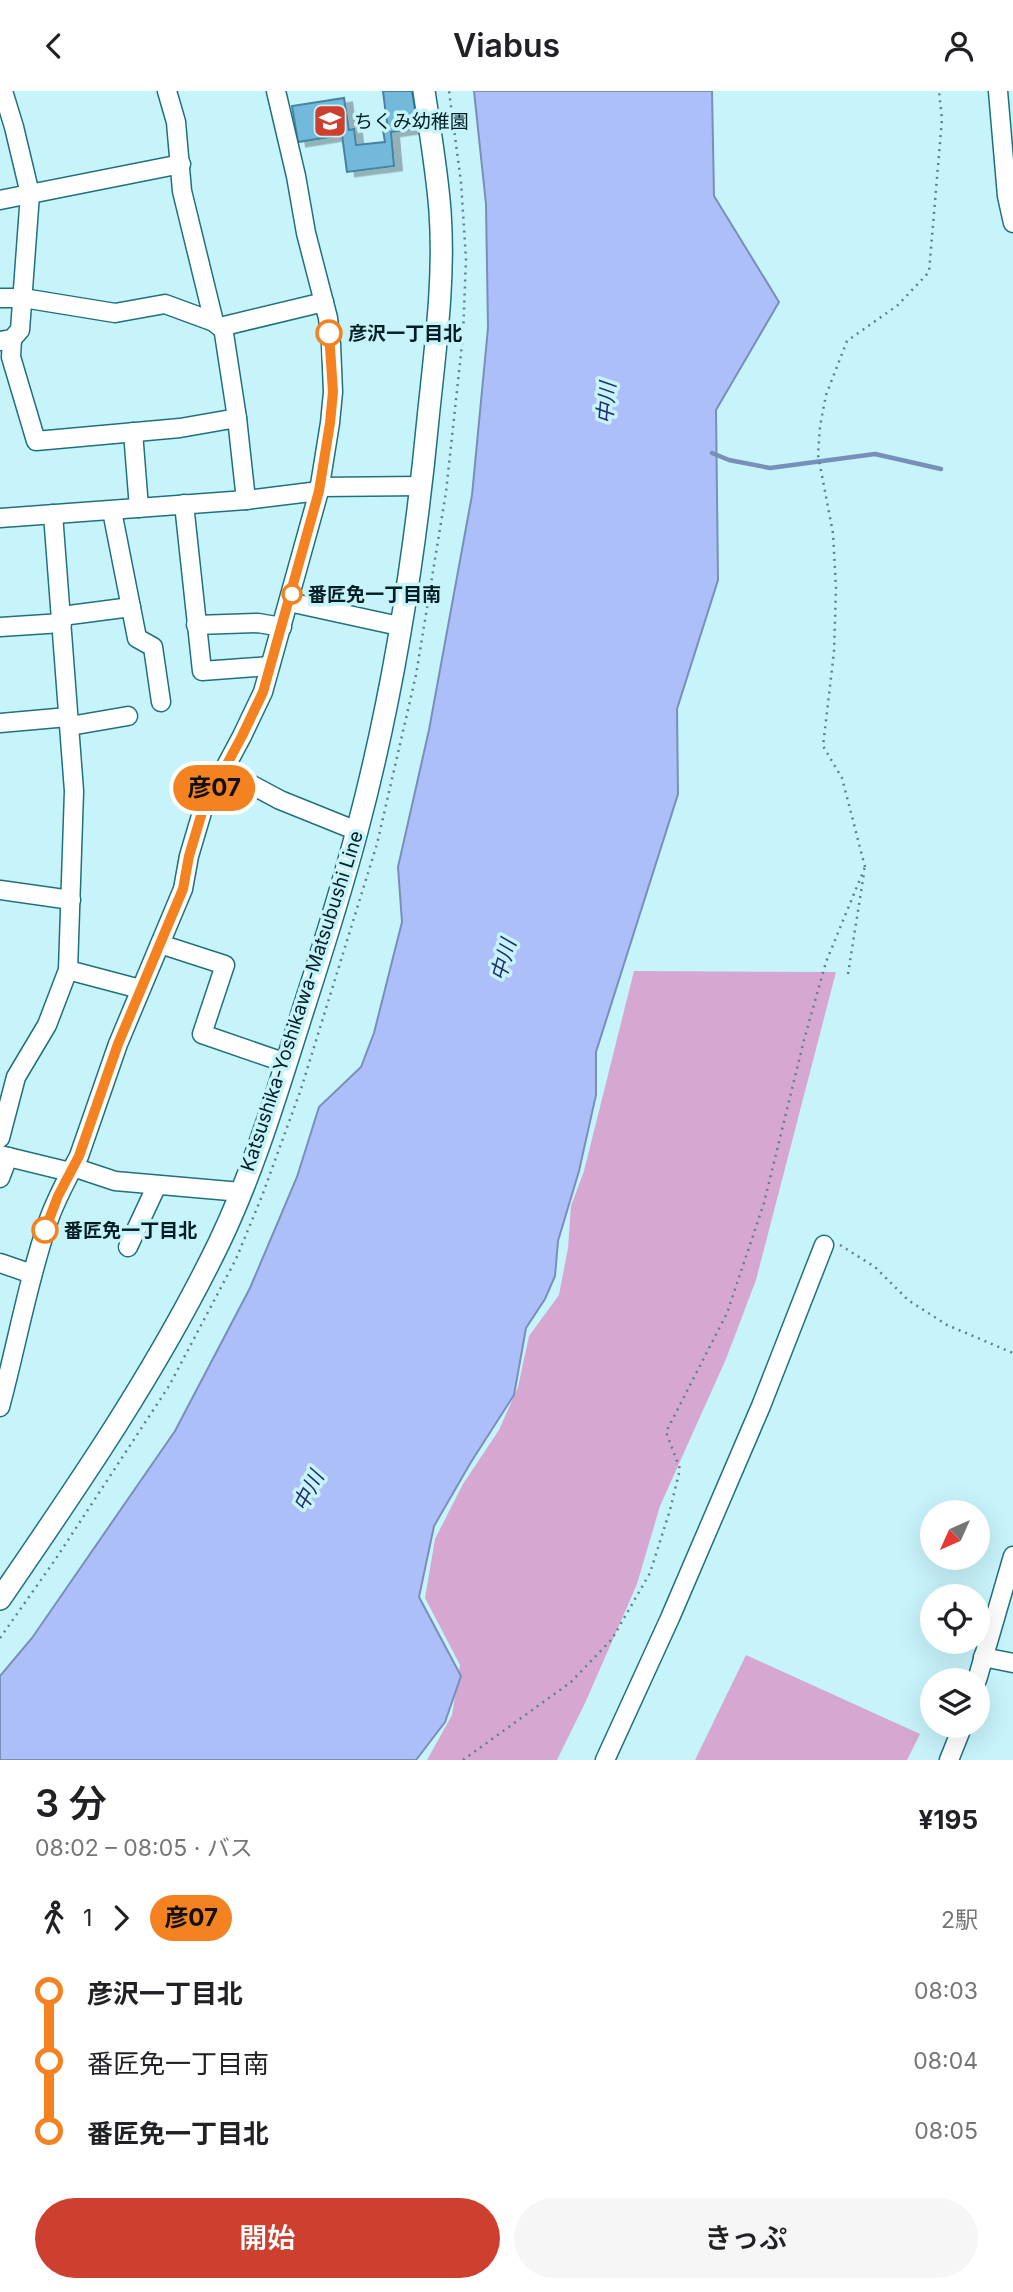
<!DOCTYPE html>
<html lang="ja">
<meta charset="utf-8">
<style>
:root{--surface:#fff;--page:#f6f6f6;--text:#202124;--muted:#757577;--accent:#cd402f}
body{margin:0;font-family:Inter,"Noto Sans JP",sans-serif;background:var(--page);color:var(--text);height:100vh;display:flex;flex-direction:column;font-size:26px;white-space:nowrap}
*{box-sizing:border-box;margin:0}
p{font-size:23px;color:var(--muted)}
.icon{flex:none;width:38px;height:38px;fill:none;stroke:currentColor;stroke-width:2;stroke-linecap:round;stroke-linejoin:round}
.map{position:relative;height:1669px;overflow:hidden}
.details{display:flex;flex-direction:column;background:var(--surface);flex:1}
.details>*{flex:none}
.badge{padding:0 14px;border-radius:23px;font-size:24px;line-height:46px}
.needle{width:46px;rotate:225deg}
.buttons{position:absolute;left:920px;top:1409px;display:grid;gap:14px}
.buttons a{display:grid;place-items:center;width:70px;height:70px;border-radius:50%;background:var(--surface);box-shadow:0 7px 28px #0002;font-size:35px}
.map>.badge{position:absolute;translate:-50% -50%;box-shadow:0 0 0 4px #fff}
.legs{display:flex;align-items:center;gap:10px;height:77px;padding:0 35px;font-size:23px}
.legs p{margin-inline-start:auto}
.summary{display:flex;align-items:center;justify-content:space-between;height:119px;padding:0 35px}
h1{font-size:38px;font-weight:600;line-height:52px}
.button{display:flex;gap:14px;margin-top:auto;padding:14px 35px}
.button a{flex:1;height:80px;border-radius:42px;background:var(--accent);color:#fff;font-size:28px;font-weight:600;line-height:80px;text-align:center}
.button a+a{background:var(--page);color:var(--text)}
ul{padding:0 35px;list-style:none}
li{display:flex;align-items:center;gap:24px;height:70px;font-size:26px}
li i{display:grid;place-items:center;width:10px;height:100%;margin:0 9px;background:currentColor}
li i::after{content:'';width:18px;height:18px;margin:-9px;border:5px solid;border-radius:50%;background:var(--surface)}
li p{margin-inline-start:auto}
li:first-child i{background:linear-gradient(#0000 50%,currentColor 0)}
li:last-child i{background:linear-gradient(currentColor 50%,#0000 0)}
header{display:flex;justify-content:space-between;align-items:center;height:91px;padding:0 35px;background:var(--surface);font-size:32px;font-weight:600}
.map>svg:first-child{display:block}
.green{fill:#d6a8d1}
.water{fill:#acbff9;stroke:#788fb9;stroke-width:2}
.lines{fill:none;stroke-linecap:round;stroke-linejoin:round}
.stream{stroke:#788fb9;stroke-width:4.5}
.building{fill:#73b9db;stroke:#4683a0;stroke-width:2;filter:url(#shadow)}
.minor-casing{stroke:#20717e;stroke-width:21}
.major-casing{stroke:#20717e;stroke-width:24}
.path{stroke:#5d8289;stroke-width:2.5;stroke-dasharray:2 5;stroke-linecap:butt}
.minor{stroke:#fff;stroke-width:18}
.major{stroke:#fff;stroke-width:21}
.line-1-casing{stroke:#fff;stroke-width:16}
.line-1{stroke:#f58220;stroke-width:10}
.stop-1-dot{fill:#fff;stroke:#f58220;stroke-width:3.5}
.labels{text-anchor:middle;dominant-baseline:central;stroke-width:7;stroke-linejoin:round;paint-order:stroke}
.poi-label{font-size:19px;fill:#001f25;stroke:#c7f3fb;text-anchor:start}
.stop-label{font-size:19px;font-weight:bold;fill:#001f25;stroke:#c7f3fb;text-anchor:start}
.street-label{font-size:19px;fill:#001f25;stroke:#c7f3fb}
.water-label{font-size:21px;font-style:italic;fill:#222f72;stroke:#c7f3fb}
</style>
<header><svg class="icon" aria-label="back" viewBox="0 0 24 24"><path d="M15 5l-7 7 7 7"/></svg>Viabus<svg class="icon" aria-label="person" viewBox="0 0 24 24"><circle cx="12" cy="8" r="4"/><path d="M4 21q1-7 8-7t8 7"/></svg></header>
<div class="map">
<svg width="1013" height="1669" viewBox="0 0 1013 1669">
<defs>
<filter id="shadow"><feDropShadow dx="8" dy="4.5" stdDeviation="0" flood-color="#0004"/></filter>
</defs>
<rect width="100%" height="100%" fill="#c7f3fb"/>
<g class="green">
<polygon points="634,880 836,881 756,1189 726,1268 660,1415 637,1493 586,1610 557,1669 427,1669 452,1624 460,1574 425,1507 435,1448 463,1393 499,1339 518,1296 529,1245 559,1204 568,1157 571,1115 584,1080"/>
<polygon points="746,1564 920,1643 907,1669 695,1669"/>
</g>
<polygon class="water" points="474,0 712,0 714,105 779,211 716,319 718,489 677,618 678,703 596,961 596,1004 579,1080 558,1150 555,1185 545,1208 526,1237 514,1304 471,1371 434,1435 419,1506 461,1585 445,1631 416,1669 0,1669 0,1585 32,1547 175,1340 250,1197 297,1086 319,1016 361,976 374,942 402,831 398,776 429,639 472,404 488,237 486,113"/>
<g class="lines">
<polyline class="stream" points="712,362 729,369 770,377 875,363 941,378"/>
</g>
<polygon class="building" points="383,0 412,0 418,37 391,41 394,75 347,81 342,44 298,51 292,15 344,7 349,39 354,38 356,54 385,51 382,33 387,32"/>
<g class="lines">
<defs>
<g id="minor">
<polyline points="167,0 176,31 182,100 214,231"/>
<polyline points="998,0 1007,105 1013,132"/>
<polyline points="0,109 181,73"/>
<polyline points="0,207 23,207 115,222 165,213 214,231 220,236 324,211"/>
<polyline points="223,236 237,327 246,409"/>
<polyline points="12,248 11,266 36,350 180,337 237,327"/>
<polyline points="0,250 12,248 20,239 30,103 14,36 3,0"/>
<polyline points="133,341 139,417"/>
<polyline points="319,396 422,395"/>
<polyline points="184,413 202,580 270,575"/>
<polyline points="112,420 137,547 153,556 161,611"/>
<polyline points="0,427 246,409 319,400"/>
<polyline points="289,511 399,535"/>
<polyline points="62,525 131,516"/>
<polyline points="196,534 258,532 282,536"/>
<polyline points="0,536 62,532"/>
<polyline points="0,632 68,626"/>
<polyline points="70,635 128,625"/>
<polyline points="224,679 280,709 357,740"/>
<polyline points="0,799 71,809"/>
<polyline points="160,853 225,874 202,943 286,972"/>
<polyline points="68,879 140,898"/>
<polyline points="0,1047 16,986 47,934 68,879 74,700 53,423"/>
<polyline points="0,1064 70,1081"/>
<polyline points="73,1076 115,1090 241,1101"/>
<polyline points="0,1087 8,1066"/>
<polyline points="128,1156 157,1094"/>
<polyline points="0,1172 32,1183"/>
<path d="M0 1316C17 1253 28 1189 49 1128 57 1106 68 1086 79 1065L118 953 183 798 189 765 203 718 242 645 263 601 319 400 330 332 333 301 331 253 328 227 306 142 296 85 276 0"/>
<polyline points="983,1566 1013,1572"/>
<polyline points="977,1589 1013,1465"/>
<polyline points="605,1669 670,1527 761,1315 824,1154"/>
<polyline points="949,1669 963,1634"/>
</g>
<path id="major" d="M0 1508C79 1393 158 1278 219 1152 256 1075 280 991 306 910 324 854 342 797 357 740 392 609 415 464 428 328 435 259 445 189 440 120 437 80 430 40 424 0"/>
</defs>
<use href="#minor" class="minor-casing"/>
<use href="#major" class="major-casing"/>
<g class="path">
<polyline points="865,776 842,687 823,655 834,561 836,497 833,442 818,364 820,335 826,304 847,250 898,214 929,181 942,28 939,0"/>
<polyline points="848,883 864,782"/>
<polyline points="840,1154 875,1176 908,1209 947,1234 1013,1262"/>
<polyline points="0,1547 55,1469 169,1295 236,1168 262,1105 301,998 377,753 416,584 446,401 463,244 466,168 461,91 449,0"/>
<polyline points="463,1669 571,1591 612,1548 650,1482 670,1419 680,1378 666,1341 727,1222 764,1112 804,949 826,871 865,776"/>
</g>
<use href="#minor" class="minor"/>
<use href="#major" class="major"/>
</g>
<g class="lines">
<defs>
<polyline id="line-1" points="45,1139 58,1105 79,1065 118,953 183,798 189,765 203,718 242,645 263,601 319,400 330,332 333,301 329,242"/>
</defs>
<use href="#line-1" class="line-1-casing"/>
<use href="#line-1" class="line-1"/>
</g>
<defs>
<symbol id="school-square" viewBox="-11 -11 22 22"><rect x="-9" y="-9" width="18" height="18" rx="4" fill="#cd402f" stroke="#c7f3fb"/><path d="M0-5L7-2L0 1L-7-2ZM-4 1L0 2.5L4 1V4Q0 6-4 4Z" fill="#fff"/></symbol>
</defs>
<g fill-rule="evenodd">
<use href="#school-square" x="311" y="11" width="38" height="38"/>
</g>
<g class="stop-1-dot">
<circle cx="329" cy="242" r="12"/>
<circle cx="292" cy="503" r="9"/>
<circle cx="45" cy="1139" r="12"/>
</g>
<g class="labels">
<g class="poi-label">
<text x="354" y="30">ちくみ幼稚園</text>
</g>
<g class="stop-label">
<text x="348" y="242">彦沢一丁目北</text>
<text x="308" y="503">番匠免一丁目南</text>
<text x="64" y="1139">番匠免一丁目北</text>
</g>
<g class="street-label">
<text transform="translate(302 910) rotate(-72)">Katsushika-Yoshikawa-Matsubushi Line</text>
</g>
<g class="water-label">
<text transform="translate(606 312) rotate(-85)">中川</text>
<text transform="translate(503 869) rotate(-74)">中川</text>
<text transform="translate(308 1400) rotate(-63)">中川</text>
</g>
</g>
</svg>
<div class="buttons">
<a><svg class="needle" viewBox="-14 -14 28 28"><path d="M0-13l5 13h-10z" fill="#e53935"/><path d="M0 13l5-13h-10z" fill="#757577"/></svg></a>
<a><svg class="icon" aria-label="locate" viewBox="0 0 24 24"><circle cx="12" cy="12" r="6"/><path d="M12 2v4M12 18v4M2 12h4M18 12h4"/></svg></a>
<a><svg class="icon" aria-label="layers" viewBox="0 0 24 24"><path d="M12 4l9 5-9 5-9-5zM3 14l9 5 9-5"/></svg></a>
</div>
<b class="badge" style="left:214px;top:697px;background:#f58220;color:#111">彦07</b>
</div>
<section class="details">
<div class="summary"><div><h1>3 分</h1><p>08:02 – 08:05 · バス</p></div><b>¥195</b></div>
<div class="legs"><svg class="icon" aria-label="walk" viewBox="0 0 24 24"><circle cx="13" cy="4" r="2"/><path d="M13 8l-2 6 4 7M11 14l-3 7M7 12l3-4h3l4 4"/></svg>1<svg class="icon" aria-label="forward" viewBox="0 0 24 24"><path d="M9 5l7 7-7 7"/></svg><b class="badge" style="background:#f58220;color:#111">彦07</b><p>2駅</p></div>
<ul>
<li><i style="color:#f58220"></i><b>彦沢一丁目北</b><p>08:03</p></li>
<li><i style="color:#f58220"></i><span>番匠免一丁目南</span><p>08:04</p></li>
<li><i style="color:#f58220"></i><b>番匠免一丁目北</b><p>08:05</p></li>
</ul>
<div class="button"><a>開始</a><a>きっぷ</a></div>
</section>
